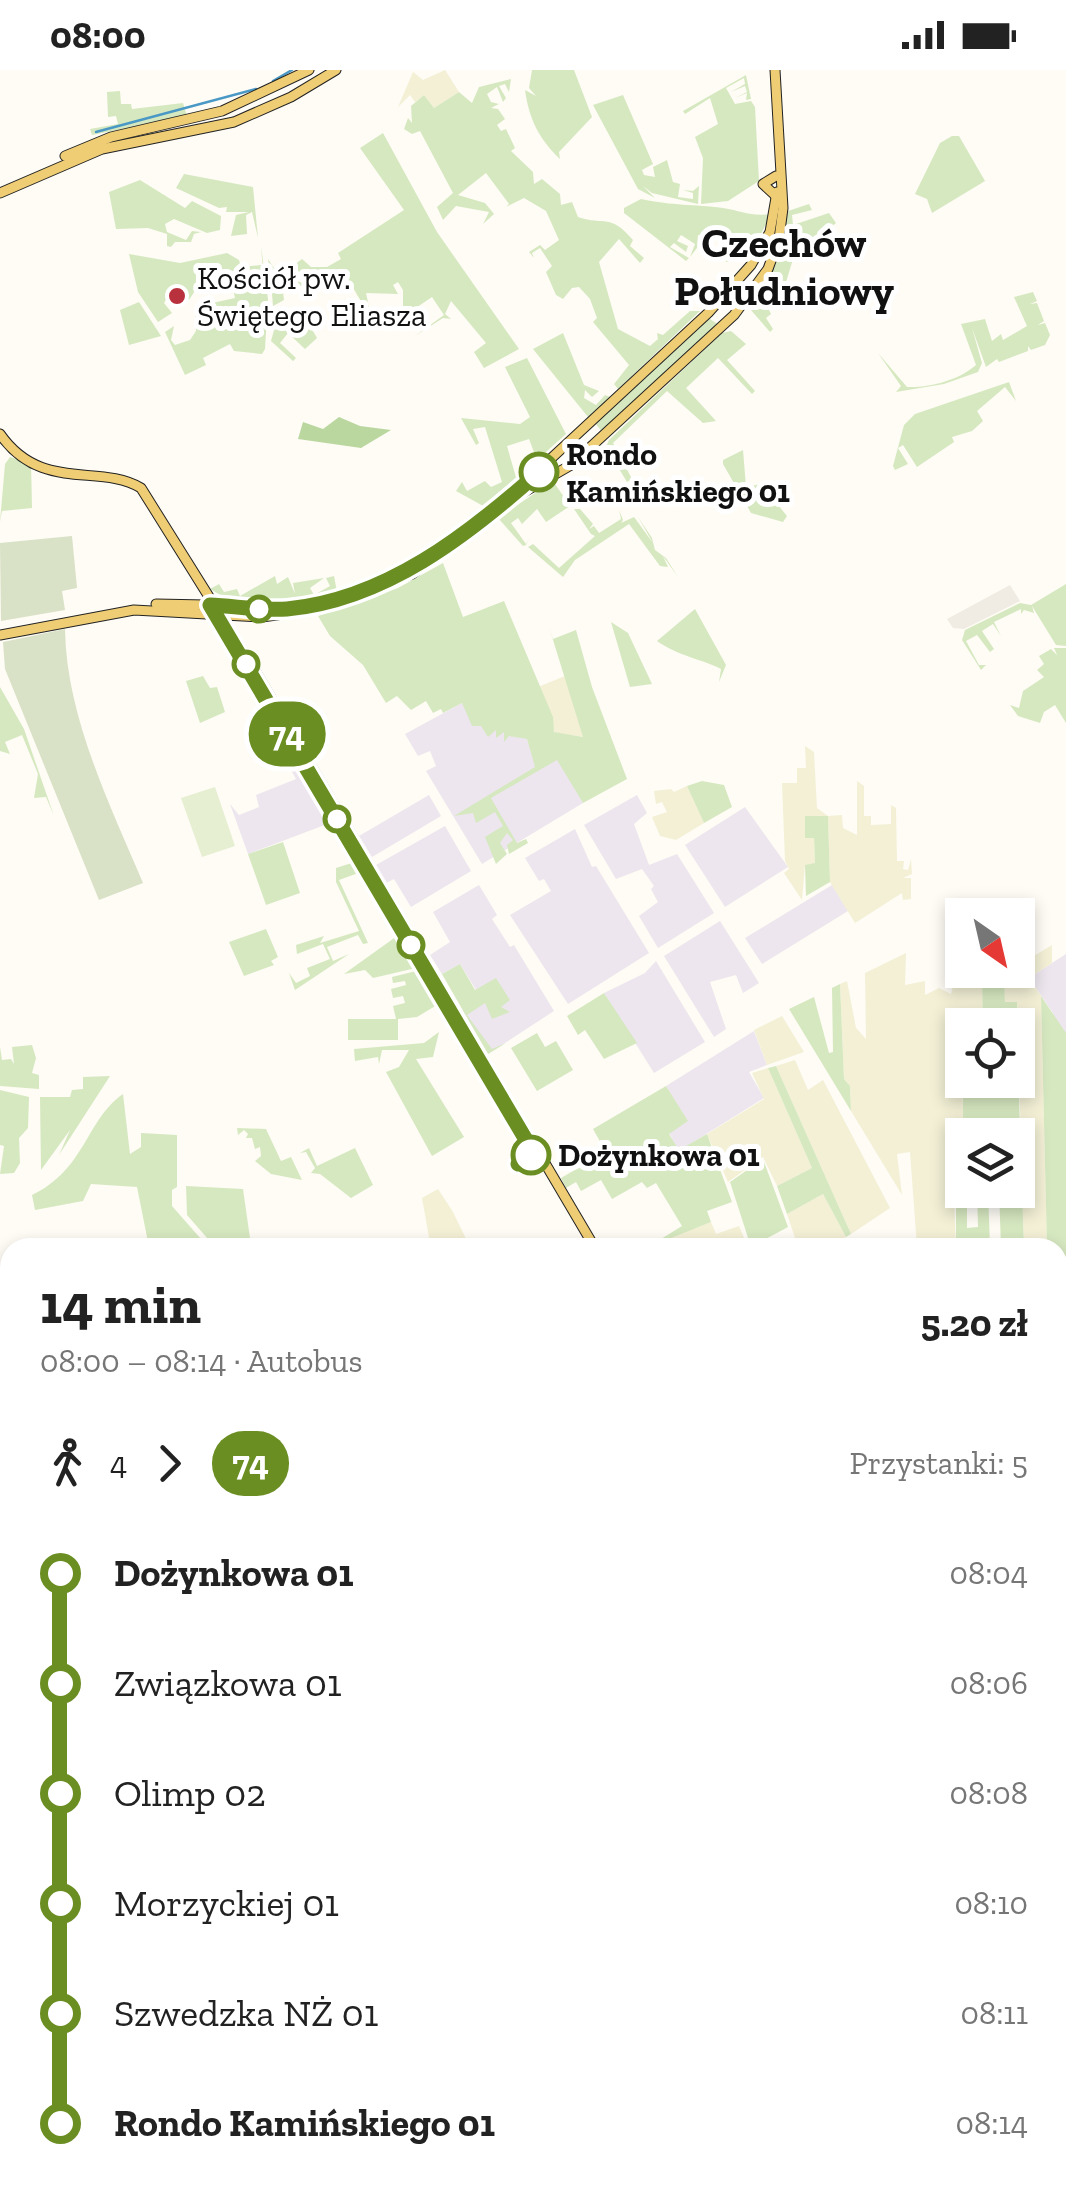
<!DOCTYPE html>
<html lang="pl">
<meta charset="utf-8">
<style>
:root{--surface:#fff;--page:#f2f2f2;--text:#222;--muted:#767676}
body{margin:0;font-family:"Zilla Slab",serif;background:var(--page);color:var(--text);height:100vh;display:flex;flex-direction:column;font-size:38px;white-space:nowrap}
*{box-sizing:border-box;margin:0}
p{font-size:32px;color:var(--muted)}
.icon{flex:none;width:55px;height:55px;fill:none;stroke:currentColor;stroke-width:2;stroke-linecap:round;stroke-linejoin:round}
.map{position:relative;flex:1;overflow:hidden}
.drawer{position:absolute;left:0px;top:1168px;width:1068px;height:962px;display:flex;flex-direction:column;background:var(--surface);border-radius:30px 30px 0 0;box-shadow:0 5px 15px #0003}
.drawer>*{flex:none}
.badge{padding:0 20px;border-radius:32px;font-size:35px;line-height:65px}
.needle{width:65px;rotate:146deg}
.controls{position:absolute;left:945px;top:828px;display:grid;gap:20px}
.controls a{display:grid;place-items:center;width:90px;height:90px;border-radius:0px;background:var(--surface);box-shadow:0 5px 15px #0003;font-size:50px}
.map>.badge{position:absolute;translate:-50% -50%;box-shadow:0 0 0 5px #fff}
.legs{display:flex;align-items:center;gap:15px;height:110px;padding:0 40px;font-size:32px}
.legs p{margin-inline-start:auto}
.overview{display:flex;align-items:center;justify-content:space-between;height:170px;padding:0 40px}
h1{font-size:55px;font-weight:700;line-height:75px}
ul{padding:0 40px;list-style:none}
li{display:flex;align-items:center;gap:35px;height:110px;font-size:38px}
li i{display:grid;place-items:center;width:15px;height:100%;margin:0 12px;background:currentColor}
li i::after{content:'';width:25px;height:25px;margin:-12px;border:8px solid;border-radius:50%;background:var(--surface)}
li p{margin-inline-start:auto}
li:first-child i{background:linear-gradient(#0000 50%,currentColor 0)}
li:last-child i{background:linear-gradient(currentColor 50%,#0000 0)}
.status{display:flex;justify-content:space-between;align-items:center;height:70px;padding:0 50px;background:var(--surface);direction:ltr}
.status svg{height:28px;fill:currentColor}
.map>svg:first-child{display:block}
.industrial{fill:#ede6ee}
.farmland{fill:#f3f0d6}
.green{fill:#d6e8c0}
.forest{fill:#bbd7a0}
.cemetery{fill:#d9e1c6}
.pitch{fill:#e6efd1}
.plaza{fill:#f0ece3}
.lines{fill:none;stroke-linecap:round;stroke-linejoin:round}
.stream{stroke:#4998c5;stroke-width:2.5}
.major-casing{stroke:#222;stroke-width:11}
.highway-casing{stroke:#222;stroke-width:14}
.major{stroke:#efcd74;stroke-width:9}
.highway{stroke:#ea9e67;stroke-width:11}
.line-1-casing{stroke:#fff;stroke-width:22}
.line-1{stroke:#6b8e23;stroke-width:15}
.poi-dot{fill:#b8313c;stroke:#fff;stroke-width:4}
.stop-1-dot{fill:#fff;stroke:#6b8e23;stroke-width:5}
.labels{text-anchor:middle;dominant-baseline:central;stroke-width:10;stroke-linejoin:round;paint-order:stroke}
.poi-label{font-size:32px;fill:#111;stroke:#fff;text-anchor:start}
.stop-label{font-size:32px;font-weight:bold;fill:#111;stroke:#fff;text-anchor:start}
.district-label{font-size:42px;font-weight:bold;fill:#111;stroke:#fff}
</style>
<div class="status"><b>08:00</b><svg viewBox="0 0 49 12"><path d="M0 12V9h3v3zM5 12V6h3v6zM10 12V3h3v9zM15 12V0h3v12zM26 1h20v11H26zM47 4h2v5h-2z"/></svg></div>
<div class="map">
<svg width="1066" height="2128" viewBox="0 0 1066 2128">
<rect width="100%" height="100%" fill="#fefcf5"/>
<g class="industrial">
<polygon points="462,633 473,651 527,669 536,697 558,689 583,733 482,794 426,701 436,696 430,681 418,686 405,664"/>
<polygon points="289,690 330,753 248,784 230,734 239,745 259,737 256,725 296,709 286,691"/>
<polygon points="429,725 441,746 372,787 359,766"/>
<polygon points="637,725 647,743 634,754 649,795 677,784 714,843 658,878 639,846 658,832 651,819 654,816 642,799 616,809 584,755"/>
<polygon points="745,737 788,797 725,837 685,775"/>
<polygon points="445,756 471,801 411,837 394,809 386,813 376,795"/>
<polygon points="575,759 592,797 596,796 649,883 568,934 510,845 551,821 544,809 539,811 525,788"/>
<polygon points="479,815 497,845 492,849 510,877 514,875 554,941 488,984 462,939 478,929 500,937 509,930 496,909 476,920 460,894 442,904 430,885 450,872 433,842"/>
<polygon points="832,815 848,841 762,894 745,868"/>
<polygon points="720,851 759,913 743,923 736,905 710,912 726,959 714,967 664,886"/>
<polygon points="1066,884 1066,990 1053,943 1029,908"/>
<polygon points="656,891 705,972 654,1003 604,923 645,903"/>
<polygon points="754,961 767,995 749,1002 764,1028 679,1081 669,1063 687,1051 666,1016"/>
</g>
<g class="farmland">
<polygon points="445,0 459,22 434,38 424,25 415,32 410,25 398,37 413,2 423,10"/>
<polygon points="565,606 584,664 584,667 555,663 538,617"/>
<polygon points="805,676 814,682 817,738 828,746 842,745 843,758 857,765 857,711 864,716 864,746 871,746 871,755 891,754 891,735 896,738 897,791 904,791 903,799 908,800 911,789 912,804 903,808 911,808 911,829 903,830 902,823 855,853 830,812 828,746 806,746 805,767 814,767 815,794 805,795 802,830 784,803 789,799 785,791 782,713 797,713 797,698 806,698"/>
<polygon points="687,716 704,753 676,770 660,766 652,747 667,742 662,732 656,734 654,721 671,719 674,722"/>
<polygon points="1052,875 1052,893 1029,908 1041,926 1047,1177 1024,1177 1017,933 1005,933 1004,904"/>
<polygon points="906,883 905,915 925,911 925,925 939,918 951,924 953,916 982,911 983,955 962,955 963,1055 958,1056 960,1129 954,1130 956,1177 917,1177 910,1082 897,1084 902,1125 851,1041 850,1016 844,1009 840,914 847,911 856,958 866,969 865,903"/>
<polygon points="782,946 804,982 767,995 754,960"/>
<polygon points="795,990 808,1020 823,1010 890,1138 851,1164 776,996"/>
<polygon points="768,998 812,1098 777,1116 763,1087 728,1112 707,1064 764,1029 752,1003"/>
<polygon points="438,1119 453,1142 470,1177 453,1177 448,1168 430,1173 422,1128"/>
<polygon points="823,1124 846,1167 825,1177 798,1177 787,1144"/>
<polygon points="711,1152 716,1164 739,1156 744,1168 718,1178 673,1177 668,1169"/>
<polygon points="0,1908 10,1916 10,2049 5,2050 5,2075 10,2074 10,2103 6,2104 10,2105 10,2120 400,2120 402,2128 0,2128 0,1983 6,1984 0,1980 0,1939 6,1938 0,1937"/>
<polygon points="702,2120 833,2120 835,2128 705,2128"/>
</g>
<g class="green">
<path d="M532 0H574L592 47 559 82 560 89C539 69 529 49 525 20L536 26 529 18Z"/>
<polygon points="746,5 751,29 746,30 747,23 735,28 747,22 745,16 731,22 745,14 744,8 726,18 735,34 751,31 755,37 759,111 728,131 701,134 703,88 695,67 718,54 710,28 685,44 683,41"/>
<path d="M511 9 509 22 505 14 499 16 506 28 503 32 497 17 487 24 491 32 499 34 491 38 498 39 505 49 497 55 501 61 506 59 515 78 511 81 533 102 534 114 542 109 560 124 561 135 572 132 578 147C605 156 610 143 633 170L630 176 644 188 640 193 619 169 599 192 618 259 650 276 658 269 657 263 663 265 690 241H700L618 319 614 314 629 295 593 252 597 248 590 229 579 217 572 218 563 229 556 225 546 202 552 196 540 178 532 183 534 188 529 182 540 175 545 180 559 170 546 141 524 128 506 137 509 134 486 103 458 125 485 133 494 144 483 154 489 142 456 136 443 150 437 137 453 123 420 61 412 64 404 59 408 48 412 53 411 36 424 25 434 38 459 22 472 33 479 17Z"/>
<polygon points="120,21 121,34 131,34 132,39 183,33 187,46 92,65 90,59 118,54 116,46 108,47 107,22"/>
<polygon points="623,25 653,94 642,100 644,105 655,107 653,97 667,90 673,112 680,114 678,127 693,129 693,123 683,120 693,121 699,116 698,134 652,123 643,116 655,128 638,119 593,35"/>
<polygon points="383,63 437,162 519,279 484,298 474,282 486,273 451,231 445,244 451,249 443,248 415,266 444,245 432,227 385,259 403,245 403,220 398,212 393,215 398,224 366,223 369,237 385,252 376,257 352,216 335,213 342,209 351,213 344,203 324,213 326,221 320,212 291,209 311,216 282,215 284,230 273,236 271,212 287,210 271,210 268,189 274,198 290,198 302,189 311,197 327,197 341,189 338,183 404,140 360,78"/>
<polygon points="952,66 959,66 985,111 932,143 927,129 915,124 940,73"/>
<polygon points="184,104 253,117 258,168 252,142 246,145 247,164 231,166 236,145 249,142 226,142 227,137 219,138 176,118"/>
<polygon points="140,110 185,138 192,131 221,146 220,160 207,163 174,149 165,154 167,162 186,170 192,161 201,162 194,164 191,172 175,172 171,177 167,176 167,164 148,158 116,159 109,122"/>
<path d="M641 129C674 136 693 134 723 138 742 141 751 147 771 144L747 192H726L727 180H739L740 187 741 174 735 168 698 165 697 178 690 187 695 174 681 165 677 171 688 176 686 182 674 173 670 177 689 188 686 191 624 143V138Z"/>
<polygon points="809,134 812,140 792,145 793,155 829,143 836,153 793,189 780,232 768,238 771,244 766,248 773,259 770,262 750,239 776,194 788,141"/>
<polygon points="261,176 268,229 265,279 262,284 234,281 230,274 203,288 206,295 185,305 165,262 174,256 171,270 175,275 190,270 196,261 195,244 212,233 235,228 228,199 213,203 206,219 196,219 189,230 182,219 171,221 164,233 172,243 158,252 138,222 129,184 180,193 227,183 239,190 241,197 261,195 263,202"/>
<path d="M1033 222 1037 231 1030 234 1037 233 1044 251 1038 255 1045 253 1050 265 1045 275 1031 280 1028 276V281L999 292 997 289 986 297 972 258 982 293 978 302 944 314 896 322 901 316 878 283 907 317C930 318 959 310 976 295L961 254 985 249 992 271 1001 264 1003 270 1027 256 1014 227Z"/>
<polygon points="139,232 161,266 129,275 120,240"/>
<polygon points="273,239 279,244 300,239 317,268 305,279 288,263 280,273 296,288 293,291 271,271 276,253"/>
<polygon points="707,247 719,255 604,364 595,353"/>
<polygon points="731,261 746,274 727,290 755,321 752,324 718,288 686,318 716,351 703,353 667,321 613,373 632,409 627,412 606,377 609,370 722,263"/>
<polygon points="563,263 584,315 599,321 592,327 585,320 584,328 596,335 605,325 613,328 588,347 533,279"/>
<polygon points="527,288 566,364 537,390 529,369 507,376 517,411 485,437 456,421 462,412 467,421 485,411 491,417 502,412 485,357 473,359 479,373 476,375 461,348 520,354 530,347 505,297"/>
<polygon points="1009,312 1016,331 1005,317 977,341 983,351 972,361 952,367 954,372 917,397 903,375 898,378 908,394 895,400 893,396 904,355 915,344"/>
<polygon points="743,380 746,417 761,414 787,446 783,452 751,443 723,394 723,390"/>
<polygon points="10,387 31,393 32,438 2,441 0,452 5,394"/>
<polygon points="553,411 570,436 546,452 537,439 522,454 518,448 511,453 526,474 529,469 526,475 523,476 498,448"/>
<polygon points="574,439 580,439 593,454 589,459 594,456 599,463 621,449 619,440 623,450 621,453 634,447 653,473 638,447 652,468 655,480 666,488 678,507 663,486 668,497 660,496 629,454 575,490 563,507 528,477 533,474 559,498 595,466 591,464"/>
<polygon points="443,493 463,547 504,531 553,647 554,662 583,667 549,557 553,569 576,560 592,617 627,709 583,733 557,690 491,728 517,773 526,769 528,773 509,784 507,775 513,770 507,763 500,773 507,784 496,794 485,767 503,756 495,742 476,753 473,743 454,746 535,697 527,669 509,666 504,672 504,662 496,668 496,660 488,667 481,656 472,656 462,633 443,643 441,639 433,643 426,631 411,640 397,626 386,633 363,595 330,566 318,546 398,518"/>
<polygon points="275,506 277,514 288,507 295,524 293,513 324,508 310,518 314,525 330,516 326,508 334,506 337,522 356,518 293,536 322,527 293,532 221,533 218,527 229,530 210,519 219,514 224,522 237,519 240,526"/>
<polygon points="1066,514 1066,576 1056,575 1032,536 1034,543 1024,540 1021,544 1021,539 994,552 1001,566 993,554 982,561 994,579 990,582 977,565 966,571 979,595 986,595 981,600 962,570 965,560 1020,533 1031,535"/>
<path d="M695 539 726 595 719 612 721 599C704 590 676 585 657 571Z"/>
<polygon points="611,552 628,563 652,614 630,617"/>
<polygon points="1054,578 1066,578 1066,653 1055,635 1044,642 1040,653 1018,646 1010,635 1019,638 1023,621 1044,607 1037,600 1044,594 1039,586 1051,579 1057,585"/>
<polygon points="203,606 210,618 217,617 225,642 200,653 186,611"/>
<polygon points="0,617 24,659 54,746 46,727 34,728 38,704 22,665 5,672 10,684 0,681"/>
<polygon points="702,711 724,715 732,737 704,753 687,716"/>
<polygon points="805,746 828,746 830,812 806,826 805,795 815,793 814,768 805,768"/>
<polygon points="283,772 300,823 266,835 248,784"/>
<polygon points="355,792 361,802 339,810 368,873 363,874 358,865 327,877 333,891 349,884 295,920 289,903 296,913 310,906 307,898 330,889 323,874 297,884 296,875 324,866 320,873 359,861 336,812 336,798"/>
<polygon points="266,859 278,887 271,891 274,895 244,906 229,872"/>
<polygon points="397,866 416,898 373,908 365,900 344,904"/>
<polygon points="460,894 475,920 496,908 510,930 501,937 510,942 492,949 485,933 467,945 492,979 506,973 488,984 442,904"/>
<polygon points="416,901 437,935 417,947 398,949 398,970 348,970 348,949 396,949 393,936 405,933 403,926 393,928 391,919 406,915 405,911 393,913 392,907"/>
<polygon points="1004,904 1005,932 1017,932 1017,955 983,955 982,911"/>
<polygon points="840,914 844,1009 850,1016 851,1041 789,939 814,927 829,983 833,982 832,918"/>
<polygon points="604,923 637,973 604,989 585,960 578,965 567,946"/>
<polygon points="1041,926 1066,963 1066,1272 1058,1277 1058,1178 1047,1177"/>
<polygon points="439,962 433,987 416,989 464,1067 432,1086 386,1002 399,997 409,980 382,980 379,994 378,987 355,991 354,979 424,973"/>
<polygon points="537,963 545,977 556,971 573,1000 537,1021 511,978"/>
<polygon points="32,975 36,988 32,1003 39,1005 39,1019 0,1016 0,977 2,990 11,989 14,994 12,977"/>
<polygon points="776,996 851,1164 846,1167 823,1124 787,1144 777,1116 812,1098 768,998"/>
<polygon points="1018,999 1024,1177 1001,1177 999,1120 1018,1120 1018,1065 982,1065 981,1054 976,1055 976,1065 962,1065 962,1120 967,1120 967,1158 978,1157 977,1120 988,1120 990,1177 956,1177 956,1056 963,1054 963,1010 1018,1010"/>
<polygon points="110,1006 59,1085 70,1060 41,1100 40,1027 70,1027 72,1020 83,1019 83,1007"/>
<polygon points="666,1016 688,1051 669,1064 679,1080 707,1064 732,1132 707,1141 711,1152 669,1169 673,1177 648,1177 682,1156 656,1113 647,1118 642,1112 612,1129 601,1110 581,1121 576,1112 566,1118 561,1108 606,1082 593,1059"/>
<polygon points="0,1020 29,1027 28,1058 19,1068 20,1093 14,1103 0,1104 4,1076 0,1075"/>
<path d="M123 1024 130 1084 141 1077V1063L177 1065V1117L172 1120V1136L208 1177H149L137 1117 91 1114 83 1131 35 1140 32 1125C86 1099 85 1051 123 1024Z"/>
<polygon points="237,1058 266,1059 281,1091 291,1087 302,1110 271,1104 255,1091 261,1086 260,1077 255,1079 252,1068 246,1068 248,1064 244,1060 238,1065"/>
<polygon points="309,1078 317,1096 355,1078 373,1115 351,1128 320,1104 311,1103 315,1098 306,1082 300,1083"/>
<polygon points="763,1089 788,1157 751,1177 730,1112"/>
<polygon points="186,1116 243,1119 251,1175 264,1174 264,1177 215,1177 187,1145"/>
<polygon points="1059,1279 1066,1289 1066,1590 1058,1587"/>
</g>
<polygon class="forest" points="339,347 360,356 391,360 361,378 298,369 303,352 323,359"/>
<g class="cemetery">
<polygon points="72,466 77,518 62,521 65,540 1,551 0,473"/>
<path d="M65 559C66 645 109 733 143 813L99 830 5 599 3 572Z"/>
</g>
<polygon class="pitch" points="215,717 235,776 202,787 181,728"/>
<polygon class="plaza" points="1010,515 1020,531 964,559 953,558 947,549"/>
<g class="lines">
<g class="stream">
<polyline points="273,11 292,0"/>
<polyline points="96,62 256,19"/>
</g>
<defs>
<g id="major">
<polyline points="65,86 111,67 222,41 309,0"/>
<polyline points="776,106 763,114 777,127"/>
<polyline points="0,123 102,79 234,52 291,27 336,0"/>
<path d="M0 364C41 423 99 393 141 418L251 594 595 1178"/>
<polyline points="517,420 708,243 751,195 770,162 777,122"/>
<polyline points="156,534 300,537"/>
<polyline points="0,565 134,540 262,547 312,540 412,504 524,422 571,395 734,245 768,199 779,169 783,138 775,0"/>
<polyline points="920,2128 920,2120"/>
</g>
<g id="highway">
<polyline points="909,2128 910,2120"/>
<polyline points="926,2128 927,2120"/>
</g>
</defs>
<use href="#major" class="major-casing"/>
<use href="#highway" class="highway-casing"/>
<use href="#major" class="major"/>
<use href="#highway" class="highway"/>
</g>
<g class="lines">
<defs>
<path id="line-1" d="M531 1085 518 1094 532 1080 210 535C235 536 261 541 287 539 385 530 468 465 539 402"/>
</defs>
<use href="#line-1" class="line-1-casing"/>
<use href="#line-1" class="line-1"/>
</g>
<circle class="poi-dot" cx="177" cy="226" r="10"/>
<g class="stop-1-dot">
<circle cx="539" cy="402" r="18"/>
<circle cx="259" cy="539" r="12"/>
<circle cx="246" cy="594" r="12"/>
<circle cx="337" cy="749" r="12"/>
<circle cx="411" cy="875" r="12"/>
<circle cx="531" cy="1085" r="18"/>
</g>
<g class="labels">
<g class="poi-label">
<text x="197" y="208">Kościół pw.<tspan x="197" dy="37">Świętego Eliasza</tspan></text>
</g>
<g class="stop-label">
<text x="566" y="384">Rondo<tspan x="566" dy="37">Kamińskiego 01</tspan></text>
<text x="558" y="1085">Dożynkowa 01</text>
</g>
<g class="district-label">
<text x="784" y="172">Czechów<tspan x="784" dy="48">Południowy</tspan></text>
</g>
</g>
</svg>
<div class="controls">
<a><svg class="needle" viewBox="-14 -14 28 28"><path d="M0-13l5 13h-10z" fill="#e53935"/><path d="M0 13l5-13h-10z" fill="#767676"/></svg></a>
<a><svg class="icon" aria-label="locate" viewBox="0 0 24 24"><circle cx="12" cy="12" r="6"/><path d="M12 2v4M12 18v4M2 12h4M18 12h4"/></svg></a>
<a><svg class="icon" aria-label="layers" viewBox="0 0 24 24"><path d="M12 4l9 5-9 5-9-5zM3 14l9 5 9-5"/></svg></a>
</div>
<b class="badge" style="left:287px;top:664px;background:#6b8e23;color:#fff">74</b>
<section class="drawer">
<div class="overview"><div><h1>14 min</h1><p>08:00 – 08:14 · Autobus</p></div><b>5.20 zł</b></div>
<div class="legs"><svg class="icon" aria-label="walk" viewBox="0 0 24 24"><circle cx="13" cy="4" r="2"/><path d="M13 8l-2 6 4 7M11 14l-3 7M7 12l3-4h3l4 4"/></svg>4<svg class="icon" aria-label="forward" viewBox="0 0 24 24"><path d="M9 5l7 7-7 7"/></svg><b class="badge" style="background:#6b8e23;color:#fff">74</b><p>Przystanki: 5</p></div>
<ul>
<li><i style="color:#6b8e23"></i><b>Dożynkowa 01</b><p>08:04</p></li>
<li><i style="color:#6b8e23"></i><span>Związkowa 01</span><p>08:06</p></li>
<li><i style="color:#6b8e23"></i><span>Olimp 02</span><p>08:08</p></li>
<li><i style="color:#6b8e23"></i><span>Morzyckiej 01</span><p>08:10</p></li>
<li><i style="color:#6b8e23"></i><span>Szwedzka NŻ 01</span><p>08:11</p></li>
<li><i style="color:#6b8e23"></i><b>Rondo Kamińskiego 01</b><p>08:14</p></li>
</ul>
</section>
</div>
